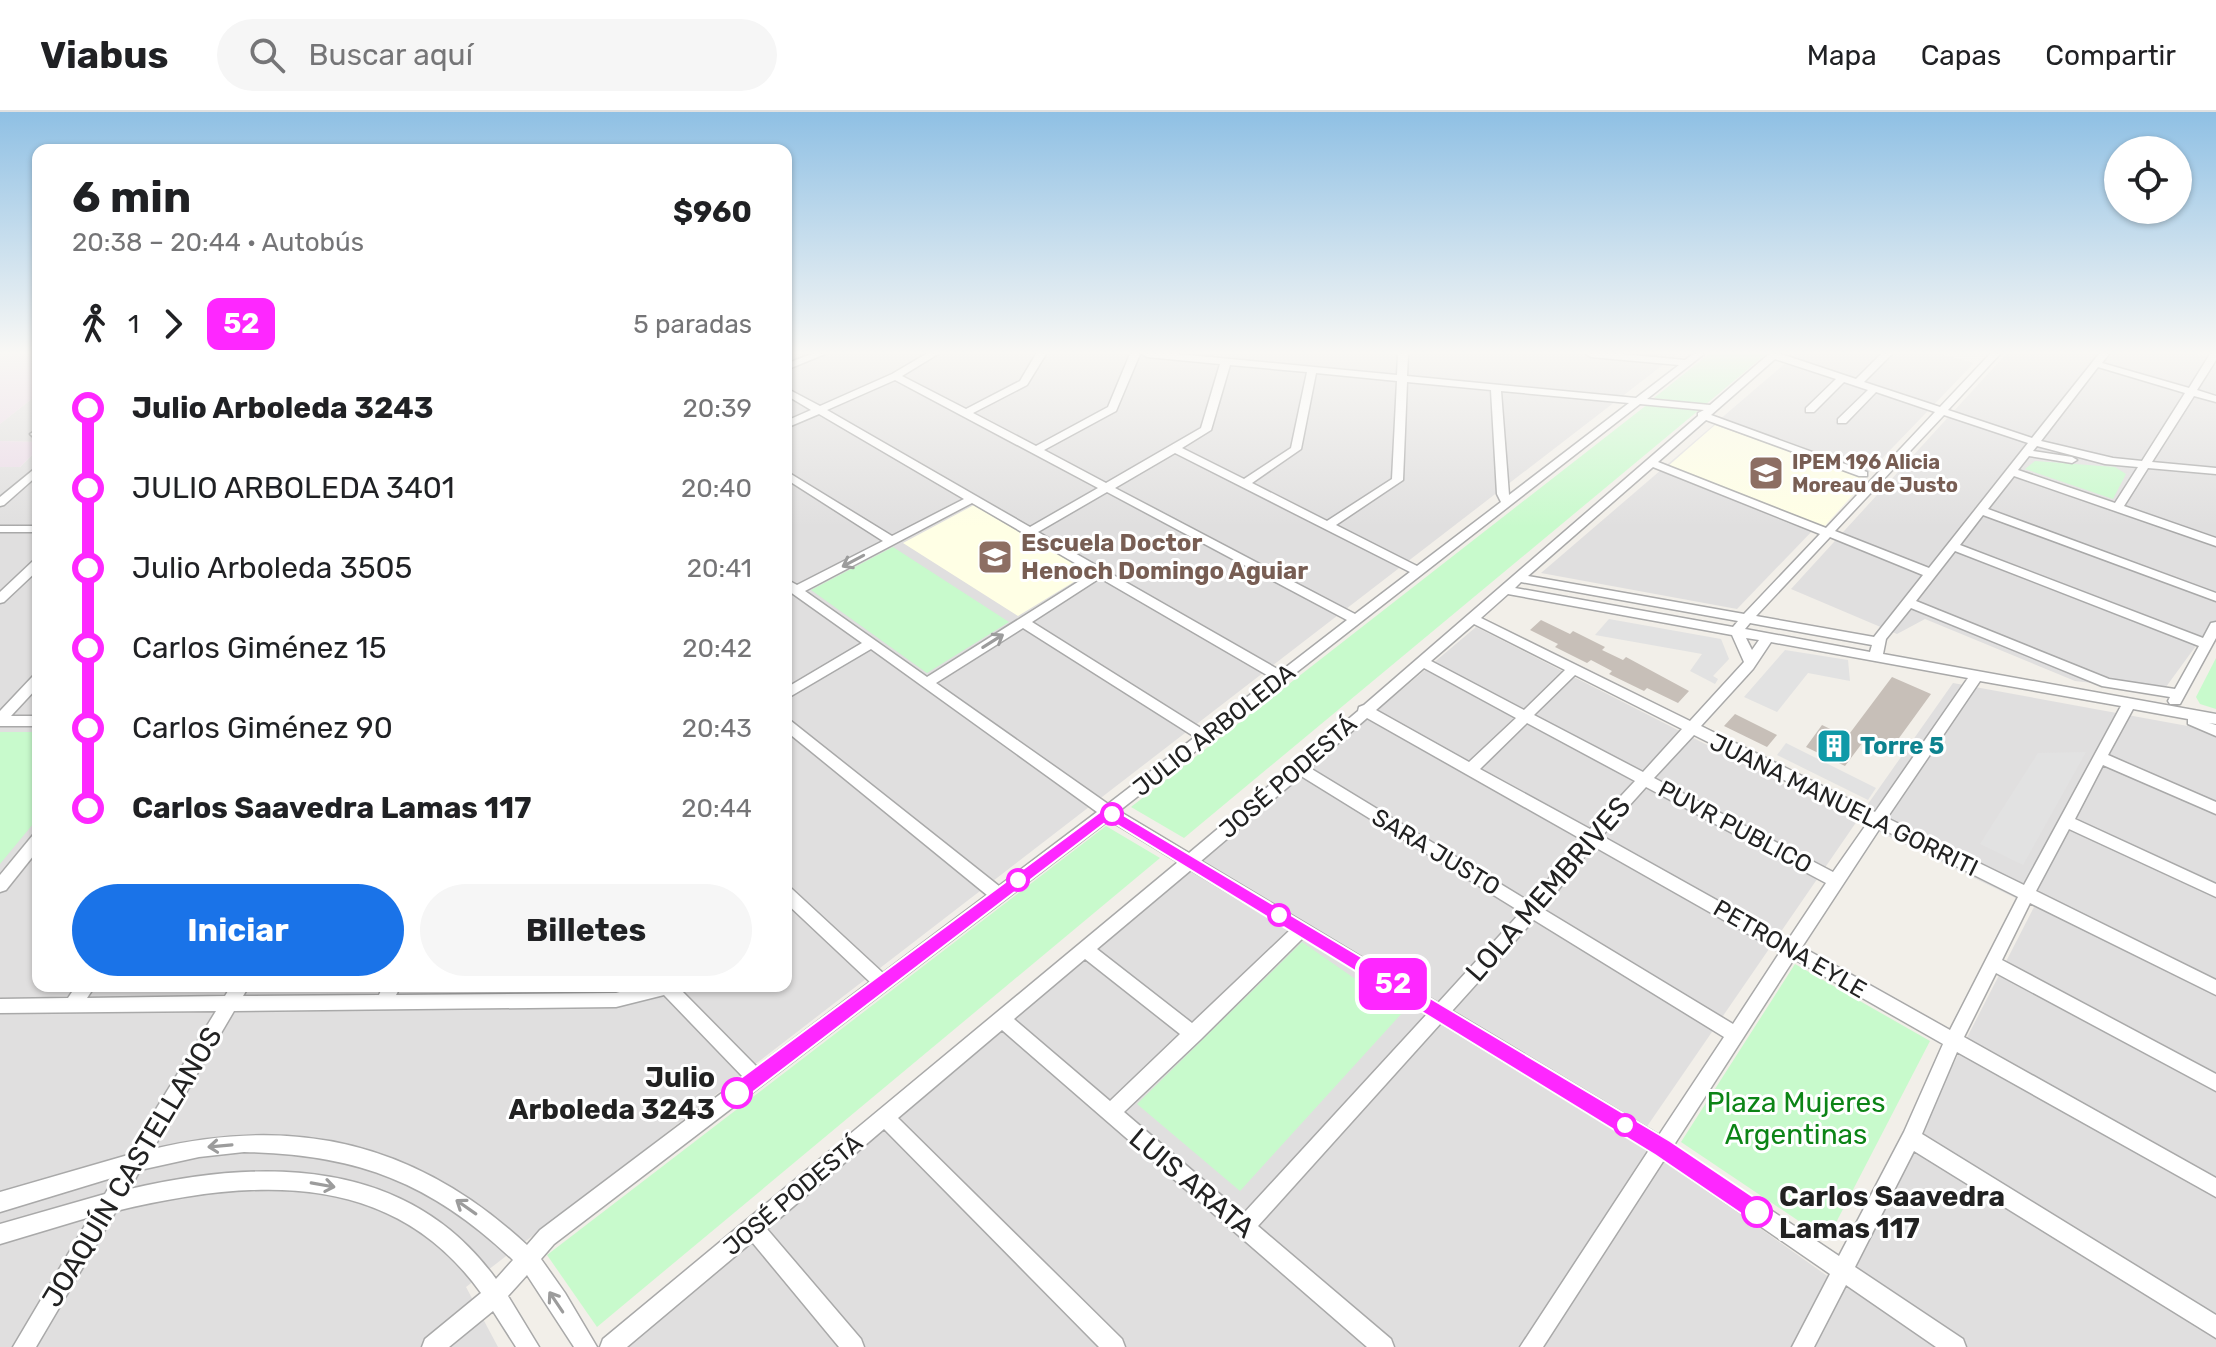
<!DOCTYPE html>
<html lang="es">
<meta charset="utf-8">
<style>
:root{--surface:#fff;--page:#f6f6f6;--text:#202124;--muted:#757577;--line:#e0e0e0;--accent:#1a73e8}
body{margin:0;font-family:Rubik,sans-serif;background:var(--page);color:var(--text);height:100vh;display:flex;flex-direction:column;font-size:30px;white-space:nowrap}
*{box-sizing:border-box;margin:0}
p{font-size:26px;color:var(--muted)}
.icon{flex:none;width:44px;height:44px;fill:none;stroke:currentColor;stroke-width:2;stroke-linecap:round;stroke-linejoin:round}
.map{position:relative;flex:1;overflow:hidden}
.details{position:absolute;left:32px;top:32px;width:760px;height:848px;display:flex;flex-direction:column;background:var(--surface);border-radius:16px;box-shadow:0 2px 6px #0004}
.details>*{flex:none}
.badge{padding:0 16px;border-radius:12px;font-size:28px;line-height:52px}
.tools{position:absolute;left:2104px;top:24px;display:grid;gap:16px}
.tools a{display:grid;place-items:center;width:88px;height:88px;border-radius:50%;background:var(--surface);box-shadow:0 2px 6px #0004;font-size:40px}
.map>.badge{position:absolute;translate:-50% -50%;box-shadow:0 0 0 4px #fff}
.legs{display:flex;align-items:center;gap:12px;height:88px;padding:0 40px;font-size:26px}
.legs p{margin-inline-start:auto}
.headline{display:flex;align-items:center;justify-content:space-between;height:136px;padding:0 40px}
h1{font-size:44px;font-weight:700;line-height:60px}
.action{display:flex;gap:16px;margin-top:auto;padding:16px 40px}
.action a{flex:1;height:92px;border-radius:48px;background:var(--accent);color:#fff;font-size:32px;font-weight:700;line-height:92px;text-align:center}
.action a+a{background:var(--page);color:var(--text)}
ul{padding:0 40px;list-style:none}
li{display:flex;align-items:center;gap:28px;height:80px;font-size:30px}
li i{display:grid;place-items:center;width:12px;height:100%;margin:0 10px;background:currentColor}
li i::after{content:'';width:20px;height:20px;margin:-10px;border:6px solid;border-radius:50%;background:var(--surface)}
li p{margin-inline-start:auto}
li:first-child i{background:linear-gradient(#0000 50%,currentColor 0)}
li:last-child i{background:linear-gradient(currentColor 50%,#0000 0)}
header{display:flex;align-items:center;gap:48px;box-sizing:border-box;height:112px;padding:0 40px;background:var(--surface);border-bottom:2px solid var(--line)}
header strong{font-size:38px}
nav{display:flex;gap:44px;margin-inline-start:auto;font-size:28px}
.search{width:560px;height:72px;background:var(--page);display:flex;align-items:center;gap:20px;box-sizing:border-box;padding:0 28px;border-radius:44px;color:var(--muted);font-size:30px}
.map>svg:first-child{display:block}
.residential{fill:#e0dfdf;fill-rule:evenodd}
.industrial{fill:#ebdbe8}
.education{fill:#ffffe5}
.park{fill:#c8facc}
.parking{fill:#e2e2e2}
.building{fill:#c7bfb8}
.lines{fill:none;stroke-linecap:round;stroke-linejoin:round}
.minor-casing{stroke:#a9a9a9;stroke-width:3}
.minor{fill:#fff;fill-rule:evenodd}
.oneway{stroke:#9c9c9c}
.line-1{fill:#fe27ff;stroke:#fff;stroke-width:2}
.stop-1-dot{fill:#fff;stroke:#fe27ff;stroke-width:4}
.labels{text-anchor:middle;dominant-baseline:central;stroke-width:6;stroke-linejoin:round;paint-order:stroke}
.far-education-label{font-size:20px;font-weight:bold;fill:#785e54;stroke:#fff;text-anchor:start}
.education-label{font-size:24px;font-weight:bold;fill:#785e54;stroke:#fff;text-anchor:start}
.street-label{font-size:24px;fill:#222;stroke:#fff}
.culture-label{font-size:24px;font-weight:bold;fill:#0d838f;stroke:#fff;text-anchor:start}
.near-street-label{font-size:28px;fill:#222;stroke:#fff}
.near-stop-label{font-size:28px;font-weight:bold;fill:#222;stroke:#fff;text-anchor:end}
.near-park-label{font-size:28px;fill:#0c8416;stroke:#fff}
</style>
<header>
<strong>Viabus</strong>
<div class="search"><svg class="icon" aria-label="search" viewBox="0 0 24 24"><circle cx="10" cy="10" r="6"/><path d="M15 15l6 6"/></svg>Buscar aquí</div>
<nav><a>Mapa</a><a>Capas</a><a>Compartir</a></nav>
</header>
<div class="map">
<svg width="2216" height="1235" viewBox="0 0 2216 1235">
<rect width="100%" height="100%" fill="#f2efe9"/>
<g class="residential">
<polygon points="786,242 1677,242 466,1175 498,1235 0,1235 0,355 20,355 38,337 38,874 786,874"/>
<polygon points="1796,242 1942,242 1974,251 1737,497 1541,461"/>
<polygon points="2006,242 2197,242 2216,247 2216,518 2209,516 2163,579 2075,569 1925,507 1897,522 1791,477"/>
<polygon points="38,282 38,330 0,329 0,312"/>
<path d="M1476 515 1856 709 1953 571 2204 617 2216 622V1235H623ZM1857 709 2034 795 1840 1173 1637 1029Z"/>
</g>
<g class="industrial">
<polygon points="0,242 38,242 38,282 0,312"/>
<polygon points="0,329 38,330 38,337 20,355 0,355"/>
</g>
<g class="education">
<polygon points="1715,313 1867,367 1822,417 1667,355"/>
<polygon points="974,393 1029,426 1090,460 1018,504 903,431"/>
</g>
<g class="park">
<polygon points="1709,242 1766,242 1705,293 1654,286"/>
<polygon points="1648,292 1699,298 1184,726 1131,695"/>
<polygon points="2035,349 2115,355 2126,362 2113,387 2025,357"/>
<polygon points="893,435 1009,510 927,561 811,478"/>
<polygon points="2216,546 2216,597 2200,592 2196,585"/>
<polygon points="0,620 38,620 38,706 0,752"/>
<polygon points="1106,714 1160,746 597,1215 547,1143"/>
<polygon points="1302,830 1403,900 1240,1079 1137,992"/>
<polygon points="1795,852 1930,929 1827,1128 1681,1030"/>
</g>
<g class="parking">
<polygon points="1609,507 1721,527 1729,547 1713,564 1718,567 1715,572 1690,559 1702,542 1595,523"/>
<polygon points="1785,538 1848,548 1850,569 1808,561 1777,600 1744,585"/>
<polygon points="1786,631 1876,676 1868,688 1777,643"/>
<polygon points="2086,640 2023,753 1980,732 2038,641"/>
</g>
<g class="building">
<polygon points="1541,508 1570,522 1573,519 1605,535 1602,538 1623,548 1626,545 1689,579 1678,591 1647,576 1644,579 1609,562 1612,559 1591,548 1587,551 1555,535 1558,532 1530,518"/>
<polygon points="1892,565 1931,582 1894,633 1869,622 1845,654 1806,635 1822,613 1847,625"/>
<polygon points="1735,602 1777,623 1767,635 1724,614"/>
</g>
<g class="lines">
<defs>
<g id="minor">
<polygon points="811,242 825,242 786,258 786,252"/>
<path d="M926 242H938L902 264 966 297 1020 269 1036 242H1046L1027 273 973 301 1036 334 1108 295 1130 242H1140L1116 299 1044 338 1106 371 1201 316 1220 252 1147 245 1142 242H1178L1397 263 1398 242H1408L1407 264 1636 286 1679 253 1591 245 1586 242H1623L1685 248 1693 242H1704L1647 287 1710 293 1769 242H1781L1856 267 1881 242H1892L1864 270 1940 295 1990 242H2000L1948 298 2032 326 2099 242H2109L2102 251 2189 276 2210 242H2216V248L2197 278 2216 284V290L2194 284 2152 350 2216 356V362L2148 356 2124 394 2216 426V434L2014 364 1988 397 2216 481V489L1983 403 1960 433 2203 526 2211 511 2216 510V526L2180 592H2170L2168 589 2170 585 2102 574 1911 496 1886 527 1883 542 2216 602V612L2209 611 2216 613V624L2188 612V607L2133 597 2108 643 2216 690V702L2103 653 2075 707 2216 772V785L2069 717 2036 779 2216 868V883L2030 791 2002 848 2216 962V979L1996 861 1964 925 2216 1066V1085L1957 940 1922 1022 2216 1203V1226L1914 1039 1855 1155 1963 1227 1966 1235H1936L1846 1173 1814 1235H1792L1830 1162 1664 1048 1543 1235H1520L1649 1038 1441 911 1258 1114 1391 1227 1394 1235H1367L1002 918 898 1006 1122 1227 1125 1235H1099L884 1017 767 1117 861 1227 864 1235H839L752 1130 627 1235H600L603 1227 1178 750 1109 708 554 1132 541 1147 565 1181 597 1235H574L527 1163 508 1184 539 1235H516L493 1199 449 1235H422L425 1227 481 1181C391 1055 251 1067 116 1099L36 1235H13L90 1105 0 1132V1112L105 1082 115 1065 0 1100V1080L128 1043 216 899 0 901V887L68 886 76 874H95L87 886 225 884 231 874H249L243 884 379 883 383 874H401L396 883 616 881 642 874H677L757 955 870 870 786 791V775L792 777 883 861 987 783 786 619V607L791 609 999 774 1097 700 871 537 786 587V576L862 531 786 477V467L797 473 883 429 786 367V359L892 424 964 387 819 302 786 316V309L811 298 786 283V276L820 294 892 262ZM1775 247 1836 267 1806 296V300H1814L1844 270 1868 278 1838 307V311H1846L1876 280 1935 300 1826 416 1658 350 1706 308 1859 364H1867V360L1711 303ZM1230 253 1307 260 1291 336 1244 367 1182 336 1211 318ZM2098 255 2185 281 2142 349 2113 346 2041 329ZM1316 261 1397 269 1392 367 1327 409 1252 371 1301 337ZM895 268 1098 376 1030 415 827 298ZM1407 270 1491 278 1497 382 1501 390 1417 454 1336 413 1403 368ZM1501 279 1629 291 1509 383ZM1640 292 1704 298 1698 301V304L1364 593 1359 595 1358 599 1189 741 1119 699ZM1944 303 2028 331 1929 456 1835 419ZM2037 334 2105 352 2138 355 2115 391 2018 358 2029 344 2072 351 2077 348 2072 345 2033 339ZM1175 341 1410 460 1355 502 1115 376ZM1653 355 1820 422 1744 502 1528 464ZM1107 380 1347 508 1281 559 1038 420ZM972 391 1092 461 927 565 805 479ZM1830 425 1923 463 1874 525 1756 504ZM1955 439 2199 534 2175 577 2109 567 1916 489ZM1100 466 1272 566 1204 618 1032 510ZM1521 470 1738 509 1733 515 1515 476ZM1508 482 1732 523 1744 550 1690 609 1481 506ZM1750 511 1872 533 1870 540 1745 517ZM1474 512 1565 558 1524 598 1431 549ZM1023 516 1195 625 1108 692 936 571ZM1746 526 1759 528 1752 538ZM1771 530 1968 566 1875 700 1701 614 1753 557ZM1424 556 1516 606 1469 650 1376 598ZM1575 563 1682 617 1643 660 1534 603ZM1980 569 2121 594 2024 773 1887 706ZM1367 606 1581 727 1530 790 1310 656ZM1527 611 1635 669 1590 717 1480 657ZM1694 623 1868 710 1833 760 1654 666ZM1301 664 1521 800 1438 891 1201 749ZM1646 675 1826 771 1788 828 1602 724ZM1880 716 2018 785 1950 918 1802 835ZM1593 734 1780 840 1733 912 1543 797ZM1191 758 1290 818 1192 911 1097 837ZM1534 808 1724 925 1659 1023 1452 899ZM1303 826 1427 902 1243 1102 1124 1000 1200 928ZM1085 847 1180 922 1110 989 1014 907ZM1794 847 1943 932 1904 1020 1839 1144 1674 1033ZM664 883 743 965 540 1118 527 1133C417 1031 297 1003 153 1037L234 899 616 895ZM244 1040C356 1042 431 1070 513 1148L496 1167C408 1045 263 1046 130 1077L140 1058 199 1045Z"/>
<polygon points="38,317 38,329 30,322"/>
<polygon points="38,354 38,363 4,393 0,394 0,385"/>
<rect x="0" y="414" width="38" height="6"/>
<polygon points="38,447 38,458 4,490 0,491 0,480 34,448"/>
<polygon points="38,563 38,575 11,604 38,604 38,614 0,614 0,599 33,564"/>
<polygon points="38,721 38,738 6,778 0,780 0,763 33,723"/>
</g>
</defs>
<use href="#minor" class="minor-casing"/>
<use href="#minor" class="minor"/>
</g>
<defs><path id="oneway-shaft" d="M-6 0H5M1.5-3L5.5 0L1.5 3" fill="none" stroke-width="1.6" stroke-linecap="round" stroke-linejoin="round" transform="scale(2)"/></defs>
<g class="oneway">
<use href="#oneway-shaft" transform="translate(853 449) rotate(152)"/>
<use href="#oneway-shaft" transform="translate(993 529) rotate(-32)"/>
<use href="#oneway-shaft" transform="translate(220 1034) rotate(175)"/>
<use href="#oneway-shaft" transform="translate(323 1073) rotate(10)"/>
<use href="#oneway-shaft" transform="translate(466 1095) rotate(-145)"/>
<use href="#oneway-shaft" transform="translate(556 1190) rotate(-124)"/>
</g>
<linearGradient id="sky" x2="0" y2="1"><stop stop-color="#8fc0e4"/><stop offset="0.58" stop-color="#f9f8f5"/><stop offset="1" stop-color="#f9f8f5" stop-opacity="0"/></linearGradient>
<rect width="2216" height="415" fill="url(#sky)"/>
<polygon class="line-1" points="1108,694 1670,1029 1764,1092 1768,1100 1764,1107 1757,1111 1749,1107 1655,1043 1109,708 744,987 737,990 730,987 727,981 730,974"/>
<defs>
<symbol id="school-square" viewBox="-11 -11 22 22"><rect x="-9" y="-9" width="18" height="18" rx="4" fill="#8d6e63" stroke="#fff"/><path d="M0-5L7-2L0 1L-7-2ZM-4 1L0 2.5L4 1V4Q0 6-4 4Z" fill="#fff"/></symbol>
<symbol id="building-square" viewBox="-11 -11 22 22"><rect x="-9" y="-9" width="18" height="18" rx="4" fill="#0f9aa8" stroke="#fff"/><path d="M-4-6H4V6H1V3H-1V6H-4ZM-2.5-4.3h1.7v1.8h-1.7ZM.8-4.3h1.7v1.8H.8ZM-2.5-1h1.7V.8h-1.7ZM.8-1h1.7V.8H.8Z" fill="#fff"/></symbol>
</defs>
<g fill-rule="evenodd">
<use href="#school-square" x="1746" y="341" width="40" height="40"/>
<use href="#school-square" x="975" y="425" width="40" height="40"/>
<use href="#building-square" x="1814" y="614" width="40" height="40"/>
</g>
<g class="stop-1-dot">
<circle cx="1112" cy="702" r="10"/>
<circle cx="1018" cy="768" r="10"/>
<circle cx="1279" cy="803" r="10"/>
<circle cx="737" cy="981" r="14"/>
<circle cx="1625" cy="1013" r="10"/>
<circle cx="1757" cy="1100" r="14"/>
</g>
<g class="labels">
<g class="far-education-label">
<text x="1792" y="350">IPEM 196 Alicia<tspan x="1792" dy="23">Moreau de Justo</tspan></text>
</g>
<g class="education-label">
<text x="1021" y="431">Escuela Doctor<tspan x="1021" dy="28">Henoch Domingo Aguiar</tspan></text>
</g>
<g class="street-label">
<text transform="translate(1214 618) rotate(-38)">JULIO ARBOLEDA</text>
<text transform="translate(1288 665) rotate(-41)">JOSÉ PODESTÁ</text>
<text transform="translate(1844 693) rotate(26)">JUANA MANUELA GORRITI</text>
<text transform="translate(1735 715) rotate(28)">PUVR PUBLICO</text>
<text transform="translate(1436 740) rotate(31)">SARA JUSTO</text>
<text transform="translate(1790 837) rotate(30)">PETRONA EYLE</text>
<text transform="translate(793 1083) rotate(-40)">JOSÉ PODESTÁ</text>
</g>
<g class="culture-label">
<text x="1860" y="634">Torre 5</text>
</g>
<g class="near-street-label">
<text transform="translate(1548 777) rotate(-49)">LOLA MEMBRIVES</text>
<text transform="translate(132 1055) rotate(-59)">JOAQUÍN CASTELLANOS</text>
<text transform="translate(1192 1071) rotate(40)">LUIS ARATA</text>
</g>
<g class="near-stop-label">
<text x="715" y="965">Julio<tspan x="715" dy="32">Arboleda 3243</tspan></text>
<text x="1779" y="1084" text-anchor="start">Carlos Saavedra<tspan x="1779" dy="32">Lamas 117</tspan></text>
</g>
<g class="near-park-label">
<text x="1796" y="990">Plaza Mujeres<tspan x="1796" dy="32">Argentinas</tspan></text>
</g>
</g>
</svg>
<div class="tools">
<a><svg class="icon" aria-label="locate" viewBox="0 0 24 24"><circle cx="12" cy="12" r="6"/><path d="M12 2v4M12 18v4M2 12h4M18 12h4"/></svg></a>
</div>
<b class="badge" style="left:1393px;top:872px;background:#fe27ff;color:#fff">52</b>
<section class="details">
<div class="headline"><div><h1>6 min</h1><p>20:38 – 20:44 · Autobús</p></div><b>$960</b></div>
<div class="legs"><svg class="icon" aria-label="walk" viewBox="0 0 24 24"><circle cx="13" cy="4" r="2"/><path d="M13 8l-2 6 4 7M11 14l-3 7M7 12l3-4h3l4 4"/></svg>1<svg class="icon" aria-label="forward" viewBox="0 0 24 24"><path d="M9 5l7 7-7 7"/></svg><b class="badge" style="background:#fe27ff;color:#fff">52</b><p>5 paradas</p></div>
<ul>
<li><i style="color:#fe27ff"></i><b>Julio Arboleda 3243</b><p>20:39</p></li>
<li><i style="color:#fe27ff"></i><span>JULIO ARBOLEDA 3401</span><p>20:40</p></li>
<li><i style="color:#fe27ff"></i><span>Julio Arboleda 3505</span><p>20:41</p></li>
<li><i style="color:#fe27ff"></i><span>Carlos Giménez 15</span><p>20:42</p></li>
<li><i style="color:#fe27ff"></i><span>Carlos Giménez 90</span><p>20:43</p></li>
<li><i style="color:#fe27ff"></i><b>Carlos Saavedra Lamas 117</b><p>20:44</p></li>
</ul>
<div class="action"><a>Iniciar</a><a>Billetes</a></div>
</section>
</div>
